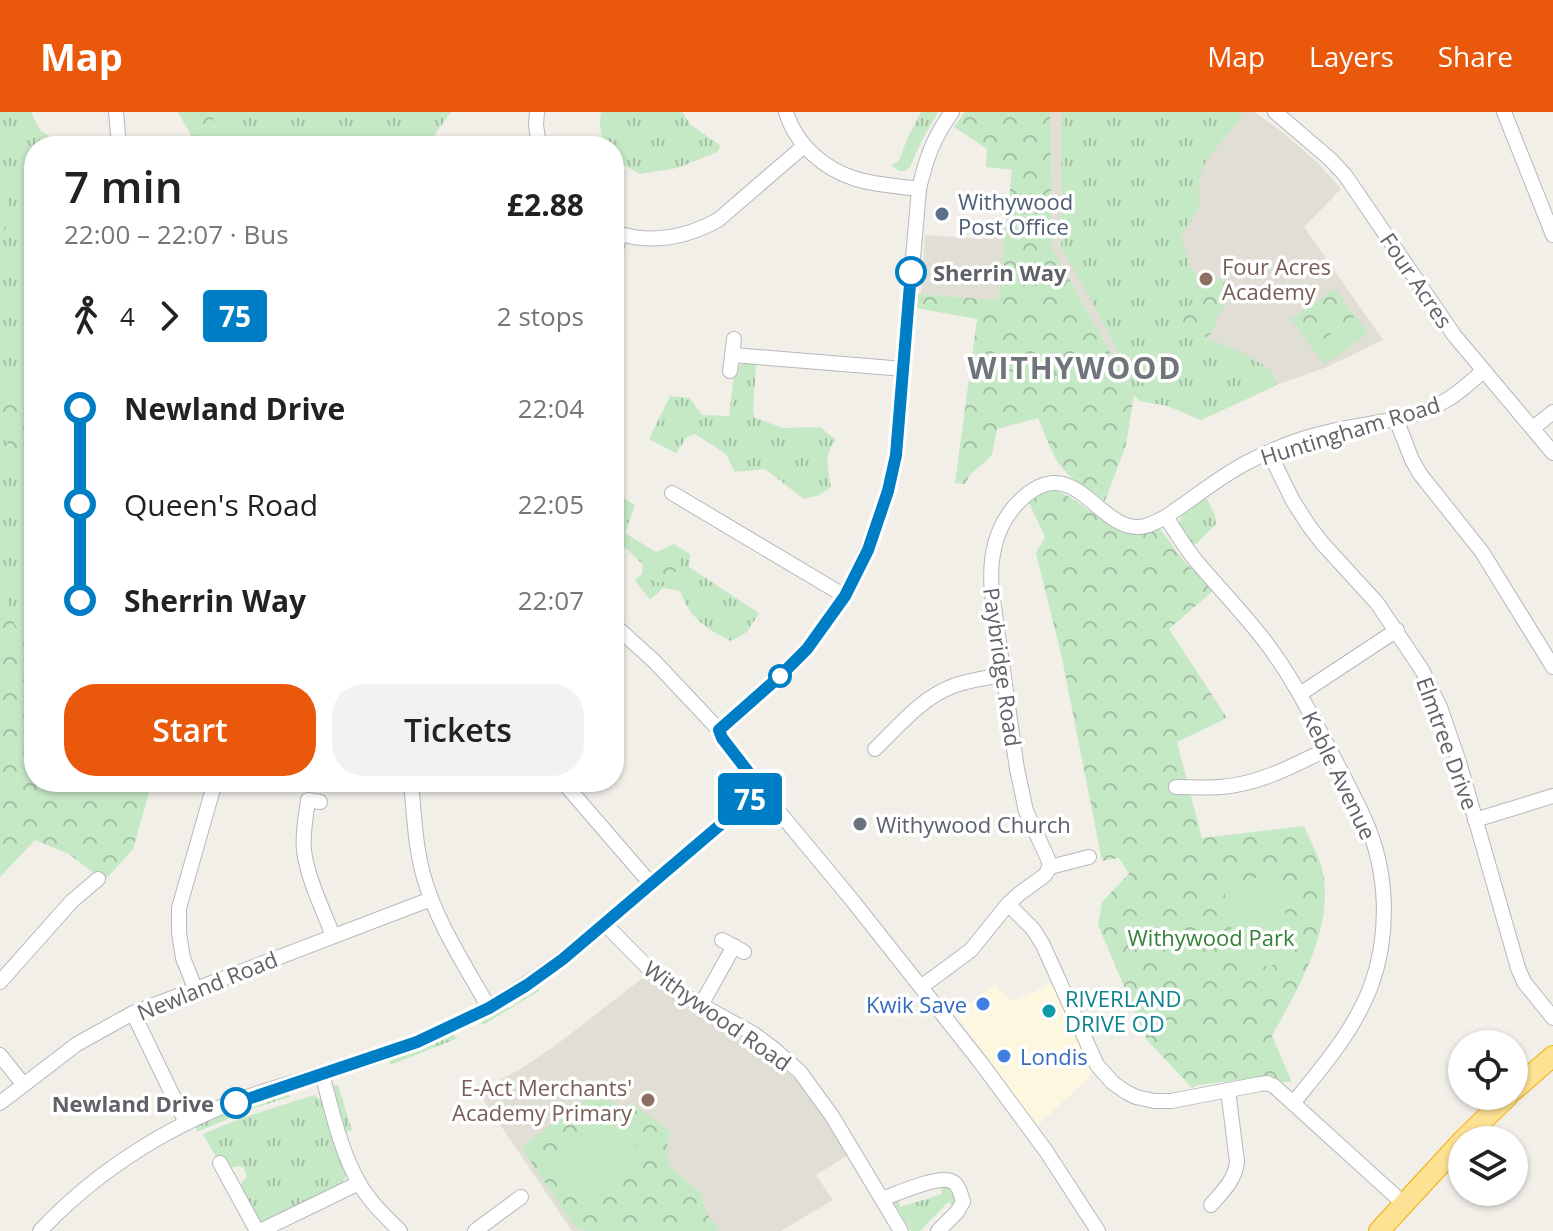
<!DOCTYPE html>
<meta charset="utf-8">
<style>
:root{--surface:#fff;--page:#f2f2f2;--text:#222;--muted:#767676;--accent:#ea580c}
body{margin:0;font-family:"Open Sans",sans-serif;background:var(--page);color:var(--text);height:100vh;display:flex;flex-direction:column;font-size:30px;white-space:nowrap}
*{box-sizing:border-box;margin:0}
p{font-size:26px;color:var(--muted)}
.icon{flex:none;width:44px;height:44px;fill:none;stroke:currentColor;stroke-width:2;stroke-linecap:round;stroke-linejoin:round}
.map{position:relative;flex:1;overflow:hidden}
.side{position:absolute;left:24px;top:24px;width:600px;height:656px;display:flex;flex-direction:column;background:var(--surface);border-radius:32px;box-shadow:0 2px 6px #0004}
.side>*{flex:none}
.badge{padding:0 16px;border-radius:6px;font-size:28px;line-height:52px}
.tools{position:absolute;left:1448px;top:918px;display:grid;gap:16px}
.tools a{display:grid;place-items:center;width:80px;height:80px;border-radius:50%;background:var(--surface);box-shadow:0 2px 6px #0004;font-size:40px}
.map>.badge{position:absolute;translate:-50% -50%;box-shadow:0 0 0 4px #fff}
.legs{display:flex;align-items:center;gap:12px;height:88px;padding:0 40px;font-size:26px}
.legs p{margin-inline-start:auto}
.summary{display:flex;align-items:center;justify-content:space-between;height:136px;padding:0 40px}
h1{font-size:44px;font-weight:600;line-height:60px}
.button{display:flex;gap:16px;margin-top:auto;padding:16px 40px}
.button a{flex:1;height:92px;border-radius:32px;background:var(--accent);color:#fff;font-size:32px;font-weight:600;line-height:92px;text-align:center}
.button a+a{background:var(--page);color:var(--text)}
ul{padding:0 40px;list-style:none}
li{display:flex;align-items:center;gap:28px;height:96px;font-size:30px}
li i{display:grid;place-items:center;width:12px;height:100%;margin:0 10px;background:currentColor}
li i::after{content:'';width:20px;height:20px;margin:-10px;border:6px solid;border-radius:50%;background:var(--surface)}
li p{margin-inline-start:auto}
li:first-child i{background:linear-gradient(#0000 50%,currentColor 0)}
li:last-child i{background:linear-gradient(currentColor 50%,#0000 0)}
header{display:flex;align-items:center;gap:48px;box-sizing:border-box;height:112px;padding:0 40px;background:var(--accent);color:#fff}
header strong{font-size:38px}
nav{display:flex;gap:44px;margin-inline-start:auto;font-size:28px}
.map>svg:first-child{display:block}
.commercial{fill:#fef7e0}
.education{fill:#e1ded6}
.grass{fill:url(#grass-tufts)}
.forest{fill:url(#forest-crowns)}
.garden{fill:#c5e8c5}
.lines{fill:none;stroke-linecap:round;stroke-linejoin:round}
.minor-casing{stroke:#b5b8bc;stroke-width:16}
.highway-casing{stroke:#f9ab00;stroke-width:22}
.minor{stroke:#fff;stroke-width:14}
.highway{stroke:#fde293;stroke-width:20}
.line-1-casing{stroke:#fff;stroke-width:18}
.line-1{stroke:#007ec5;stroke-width:12}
.service-dot{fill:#5c6f8a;stroke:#fff;stroke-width:3}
.stop-1-dot{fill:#fff;stroke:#007ec5;stroke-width:4}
.education-dot{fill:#8d6e63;stroke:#fff;stroke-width:3}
.worship-dot{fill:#6b7280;stroke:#fff;stroke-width:3}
.shop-dot{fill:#3f7fe0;stroke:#fff;stroke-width:3}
.culture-dot{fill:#0f9aa8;stroke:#fff;stroke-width:3}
.labels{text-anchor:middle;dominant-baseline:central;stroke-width:7;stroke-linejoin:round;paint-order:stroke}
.service-label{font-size:22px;fill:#4e5e75;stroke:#fff;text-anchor:start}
.education-label{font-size:22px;fill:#785e54;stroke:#fff;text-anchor:start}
.stop-label{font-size:22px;font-weight:bold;fill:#5f6368;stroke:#fff;text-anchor:start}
.street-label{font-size:22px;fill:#5f6368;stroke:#fff}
.worship-label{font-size:22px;fill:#5b616d;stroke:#fff;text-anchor:start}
.park-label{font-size:22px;fill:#348238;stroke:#fff}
.culture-label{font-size:22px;fill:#0d838f;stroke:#fff;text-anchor:start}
.shop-label{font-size:22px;fill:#366cbe;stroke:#fff;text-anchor:end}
.district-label{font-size:30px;font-weight:bold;letter-spacing:2px;fill:#70757a;stroke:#fff}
</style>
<header>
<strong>Map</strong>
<nav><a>Map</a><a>Layers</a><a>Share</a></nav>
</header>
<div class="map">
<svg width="1553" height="1119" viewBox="0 0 1553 1119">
<defs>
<pattern id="grass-tufts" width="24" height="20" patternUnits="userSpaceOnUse" patternTransform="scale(2)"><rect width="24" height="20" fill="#c5e8c5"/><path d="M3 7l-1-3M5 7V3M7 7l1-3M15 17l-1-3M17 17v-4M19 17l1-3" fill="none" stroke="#a3c0a4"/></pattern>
<pattern id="forest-crowns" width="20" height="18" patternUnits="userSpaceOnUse" patternTransform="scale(2)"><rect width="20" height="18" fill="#c5e8c5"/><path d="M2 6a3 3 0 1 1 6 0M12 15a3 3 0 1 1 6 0" fill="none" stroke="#a3c0a4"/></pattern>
</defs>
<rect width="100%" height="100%" fill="#f1efe8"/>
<polygon class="commercial" points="1052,871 1093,961 1037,1014 956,902 995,872 1011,890"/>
<g class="education">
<polygon points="1050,0 1254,0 1281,19 1318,51 1341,77 1304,115 1383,228 1327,255 1279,272 1201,308 1168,294 1140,289 1134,283 1052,136"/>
<polygon points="986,111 1006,114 998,188 921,182 925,123 983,127"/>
<polygon points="644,865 678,888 760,936 795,967 820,996 848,1043 816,1063 833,1088 781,1119 572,1119 478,980 522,956 560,930"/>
</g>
<g class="grass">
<polygon points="0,0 31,0 40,18 64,34 34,34 34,295 16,285 0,267 0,124 10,110 6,86 0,83"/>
<polygon points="209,0 451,0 437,19 429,34 219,34 215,10"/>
<path d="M601 0H682L691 13 721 34 717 40 677 56 640 62 617 49 614 44V34H606C600 23 599 12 601 0Z"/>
<polygon points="921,0 938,0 922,28 910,55 905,59 899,59 891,53 899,49 907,27"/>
<polygon points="1062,0 1238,0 1243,4 1211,42 1202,57 1199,70 1199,97 1181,125 1190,155 1205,169 1181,209 1207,226 1246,242 1271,258 1277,273 1201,308 1168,294 1140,289 1134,283 1120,252 1115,234 1083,173 1061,136"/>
<path d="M743 251 756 252 753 300 755 306 783 316 820 315 836 328C823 341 828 358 831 375L820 383 804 387 765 357 735 360 726 342 695 322 687 325 676 341 649 327 670 284 690 286 702 303 729 304 734 261H736L740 253Z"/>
<polygon points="0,323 21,347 34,349 34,524 15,513 0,477"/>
<path d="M622 385 635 393 625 421 656 440 674 432 690 442 689 455 759 501 747 520 731 529C705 516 691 507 680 479L663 476 650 488 635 468 642 462 643 453 626 436 616 440 614 439V405Z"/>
<path d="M1206 385 1215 403 1216 412 1193 435 1179 412C1182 398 1195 393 1206 385Z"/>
<polygon points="538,877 539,879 483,913 480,907 503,894 509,896 521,888 522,884 527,885"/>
<polygon points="449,922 455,924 456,927 390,953 389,947"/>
<polygon points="338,973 352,1018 343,1021 329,976"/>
<polygon points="286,975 290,985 251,997 197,1020 195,1014"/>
<polygon points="314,983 323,989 347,1063 342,1071 275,1107 259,1112 240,1075 242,1070 247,1065 244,1056 240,1054 229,1056 222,1043 216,1045 203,1022 239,1007"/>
<path d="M943 1072C953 1078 957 1085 955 1096L948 1090 920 1119H911L893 1090 897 1086 900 1095 942 1082 940 1073Z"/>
</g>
<g class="forest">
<polygon points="178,0 209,0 215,10 219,34 197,34"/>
<path d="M965 0H1050L1052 136 1134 283 1126 333 1105 389C1092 379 1074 370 1064 358 1051 343 1046 323 1038 306L997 317 992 343 970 363 965 372 955 371 977 207 916 196 918 182 998 188 1012 58 986 55 987 37 954 15Z"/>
<polygon points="0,83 6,86 10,110 0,124"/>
<polygon points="1210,161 1235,177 1215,209 1218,211 1207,226 1181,209"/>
<polygon points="1335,176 1355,204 1312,236 1291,207"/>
<polygon points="0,267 16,285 34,295 34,349 21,347 0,323"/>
<path d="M1054 378C1063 380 1069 385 1077 390 1105 409 1123 430 1160 417L1183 448 1213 479 1169 517 1227 606 1177 630 1202 726 1304 714C1310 729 1323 751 1324 766 1331 823 1298 876 1272 924L1292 970H1282L1269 964 1198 973 1192 976 1147 928 1098 813 1102 790 1129 762 1119 746 1102 749 1062 546 1036 441 1045 425 1029 391 1041 382Z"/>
<path d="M672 440 679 443 680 454C672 464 660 479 649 465L650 456 665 441Z"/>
<polygon points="0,477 15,513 34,524 34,670 152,670 133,737 104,769 69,742 35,728 0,765"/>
<polygon points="598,979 624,999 632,991 671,1020 667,1034 669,1053 701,1082 707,1102 717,1114 719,1119 587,1119 576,1116 521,1035"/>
</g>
<g class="garden">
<polygon points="1355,204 1368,221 1325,253 1312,236"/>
<polygon points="1278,762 1294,849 1239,859 1223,772"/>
<polygon points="612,1006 640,1040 585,1084 558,1050"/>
</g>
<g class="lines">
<defs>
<g id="minor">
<polyline points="116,0 119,34"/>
<polyline points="537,0 536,13 539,34"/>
<path d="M786 0C796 33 824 57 856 67 876 73 898 74 919 77"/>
<polyline points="1275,0 1330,47 1345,63 1454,223 1553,341"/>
<polyline points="1504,0 1553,123"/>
<path d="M614 120C651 133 685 126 718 108L804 34"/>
<polyline points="614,144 620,122"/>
<polyline points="733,243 904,257"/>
<polyline points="730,259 734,227"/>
<polyline points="1396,307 1412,348 1420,362 1482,440 1553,555"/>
<polyline points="1533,316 1553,300"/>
<polyline points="1269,340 1293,389 1309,414 1323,432 1377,491 1422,558 1440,595 1459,650 1518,856 1524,870 1553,906"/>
<polyline points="672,381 845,484"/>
<path d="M1166 405C1176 420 1185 436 1197 450 1219 476 1243 501 1264 528 1288 559 1306 593 1324 627 1338 654 1353 681 1365 708 1388 759 1390 822 1371 874 1354 919 1323 954 1294 990"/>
<polyline points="614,513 654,549 719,618 722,626 756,670 760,677 852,788 981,951 1046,1039 1098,1119"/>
<polyline points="1300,582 1397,518"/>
<path d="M719 618C748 591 782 567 808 535 855 479 881 413 896 343L919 77C926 47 933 26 952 0"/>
<path d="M875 637C899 614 921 586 953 574 969 568 986 566 1003 563"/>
<path d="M411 670C414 701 415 732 423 762 436 810 465 853 489 896"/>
<polyline points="563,670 651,772"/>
<path d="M1176 675C1191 675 1206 676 1221 675 1260 672 1295 653 1329 636"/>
<path d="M320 690 308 688C306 705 302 722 304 739 308 768 323 797 333 824"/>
<polyline points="1475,708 1553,684"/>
<path d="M1050 755 1048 747 1026 699 1017 657 992 481C989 450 993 420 1014 395 1074 327 1098 426 1145 414 1161 410 1174 399 1187 390 1207 376 1226 361 1248 350 1273 337 1300 326 1328 320 1367 310 1410 310 1445 289 1459 281 1471 270 1483 259"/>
<polyline points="1008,792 1033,817 1043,833 1097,953 1113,971 1126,980 1136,985 1154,989 1171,989 1260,972 1267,971 1274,974 1403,1091"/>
<polyline points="605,812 656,864 677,880 754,922 774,937 800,960 832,1004 901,1119"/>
<polyline points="722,828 744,840"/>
<polyline points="0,870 72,789 98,767"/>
<polyline points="921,875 971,838 1008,792 1019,782 1045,763 1050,755 1089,745"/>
<polyline points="195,876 183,846 179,821 179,796 215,670"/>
<polyline points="701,893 734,834"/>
<polyline points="133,901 186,1011"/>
<polyline points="0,943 23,972"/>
<path d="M322 962C332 998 340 1038 359 1071 369 1089 385 1104 400 1119"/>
<polyline points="0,991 77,932 133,901 431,787"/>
<polyline points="220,1051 257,1119"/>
<path d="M882 1087C896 1082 938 1063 951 1069 959 1072 961 1083 963 1090L957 1100 938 1119"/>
<path d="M1211 1093C1223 1079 1235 1068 1237 1050L1228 978"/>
<path d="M40 1119C99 1056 177 1008 259 981 324 960 392 944 454 913 530 877 588 827 651 772 685 743 719 714 753 685L760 677"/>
<polyline points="260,1119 359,1071"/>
<polyline points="475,1119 521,1085"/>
</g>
<g id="highway">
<polyline points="1514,978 1553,944"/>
<polyline points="1463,1028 1508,984"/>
<polyline points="1379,1119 1462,1029"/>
</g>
</defs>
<use href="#minor" class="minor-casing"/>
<use href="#highway" class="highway-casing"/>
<use href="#minor" class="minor"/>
<use href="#highway" class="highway"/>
</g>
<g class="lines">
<defs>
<polyline id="line-1" points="236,991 417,930 489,896 527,873 563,847 753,685 760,677 756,670 722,626 719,618 780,564 807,537 845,484 868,438 888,379 896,343 911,160"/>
</defs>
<use href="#line-1" class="line-1-casing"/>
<use href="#line-1" class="line-1"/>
</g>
<circle class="service-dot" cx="942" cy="102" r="8"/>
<g class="stop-1-dot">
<circle cx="911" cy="160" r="14"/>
<circle cx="780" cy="564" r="10"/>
<circle cx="236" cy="991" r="14"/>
</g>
<g class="education-dot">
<circle cx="1206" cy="167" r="8"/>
<circle cx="648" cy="988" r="8"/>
</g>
<circle class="worship-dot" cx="860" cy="712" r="8"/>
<g class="shop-dot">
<circle cx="983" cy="892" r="8"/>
<circle cx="1004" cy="944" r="8"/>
</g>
<circle class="culture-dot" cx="1049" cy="899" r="8"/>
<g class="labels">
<g class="service-label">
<text x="958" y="89">Withywood<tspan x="958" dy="25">Post Office</tspan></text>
</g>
<g class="education-label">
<text x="1222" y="154">Four Acres<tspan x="1222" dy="25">Academy</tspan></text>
<text x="632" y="975" text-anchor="end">E-Act Merchants'<tspan x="632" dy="25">Academy Primary</tspan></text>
</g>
<g class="stop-label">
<text x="933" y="160">Sherrin Way</text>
<text x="214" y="991" text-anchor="end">Newland Drive</text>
</g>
<g class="street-label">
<text transform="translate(1417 168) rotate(56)">Four Acres</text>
<text transform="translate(1350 318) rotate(-17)">Huntingham Road</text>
<text transform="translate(1003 555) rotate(82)">Paybridge Road</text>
<text transform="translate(1448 631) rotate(70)">Elmtree Drive</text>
<text transform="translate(1340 663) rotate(64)">Keble Avenue</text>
<text transform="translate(207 873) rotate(-22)">Newland Road</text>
<text transform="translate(718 903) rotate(35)">Withywood Road</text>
</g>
<g class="worship-label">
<text x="876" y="712">Withywood Church</text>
</g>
<g class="park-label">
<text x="1211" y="825">Withywood Park</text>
</g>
<g class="culture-label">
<text x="1065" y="886">RIVERLAND<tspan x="1065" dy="25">DRIVE OD</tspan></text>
</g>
<g class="shop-label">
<text x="967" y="892">Kwik Save</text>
<text x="1020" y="944" text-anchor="start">Londis</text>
</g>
<g class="district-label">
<text x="1075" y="255">WITHYWOOD</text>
</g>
</g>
</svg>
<div class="tools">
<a><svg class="icon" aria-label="locate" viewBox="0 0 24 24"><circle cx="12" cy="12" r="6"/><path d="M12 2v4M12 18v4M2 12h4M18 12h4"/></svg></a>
<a><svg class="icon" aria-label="layers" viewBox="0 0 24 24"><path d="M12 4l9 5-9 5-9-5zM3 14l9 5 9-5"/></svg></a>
</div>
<b class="badge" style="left:750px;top:687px;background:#007ec5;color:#fff">75</b>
<section class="side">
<div class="summary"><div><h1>7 min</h1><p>22:00 – 22:07 · Bus</p></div><b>£2.88</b></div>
<div class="legs"><svg class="icon" aria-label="walk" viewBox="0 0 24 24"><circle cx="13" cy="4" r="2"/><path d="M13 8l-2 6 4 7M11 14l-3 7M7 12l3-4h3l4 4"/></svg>4<svg class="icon" aria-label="forward" viewBox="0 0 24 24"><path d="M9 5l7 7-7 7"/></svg><b class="badge" style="background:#007ec5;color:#fff">75</b><p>2 stops</p></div>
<ul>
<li><i style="color:#007ec5"></i><b>Newland Drive</b><p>22:04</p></li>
<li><i style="color:#007ec5"></i><span>Queen's Road</span><p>22:05</p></li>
<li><i style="color:#007ec5"></i><b>Sherrin Way</b><p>22:07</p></li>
</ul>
<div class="button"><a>Start</a><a>Tickets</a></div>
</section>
</div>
